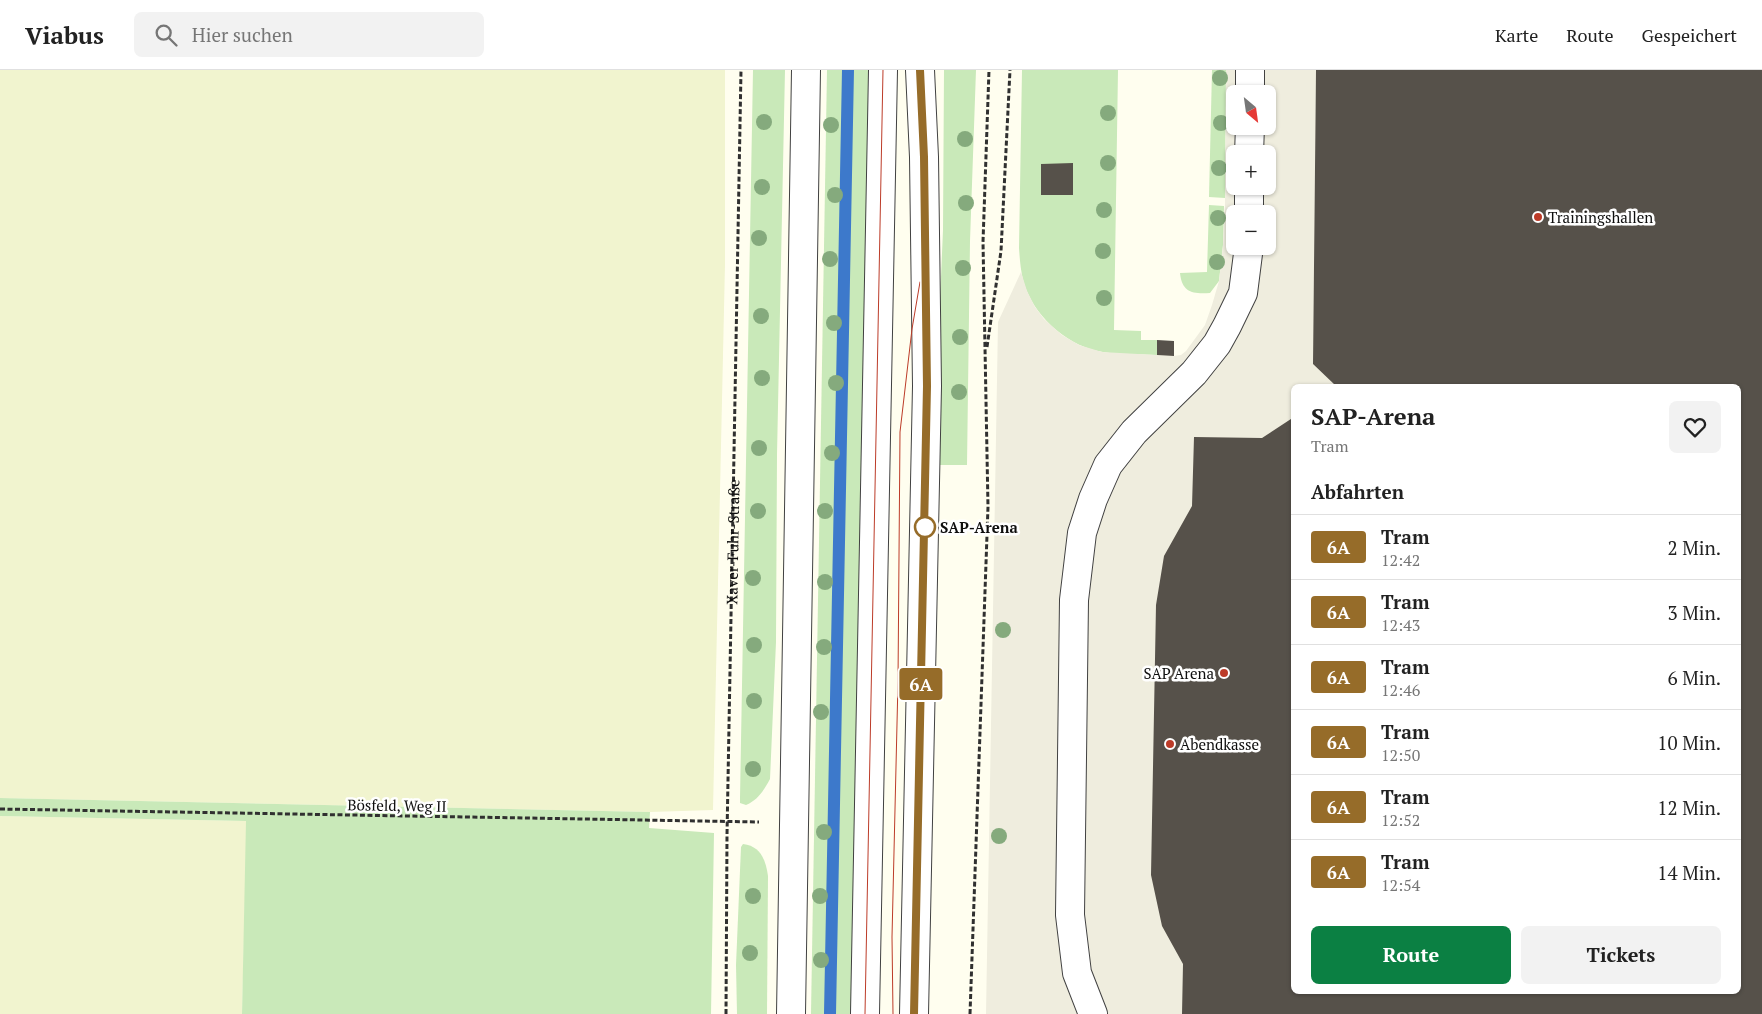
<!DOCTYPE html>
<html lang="de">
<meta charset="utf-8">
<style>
:root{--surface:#fff;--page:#f2f2f2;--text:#222;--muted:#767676;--line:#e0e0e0;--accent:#0b8043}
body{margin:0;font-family:"PT Serif",serif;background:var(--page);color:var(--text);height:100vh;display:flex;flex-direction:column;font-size:19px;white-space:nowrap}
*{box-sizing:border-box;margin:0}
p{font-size:16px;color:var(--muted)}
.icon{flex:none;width:28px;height:28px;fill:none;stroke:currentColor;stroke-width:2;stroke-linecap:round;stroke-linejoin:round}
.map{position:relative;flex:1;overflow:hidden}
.panel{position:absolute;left:1291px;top:314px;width:450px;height:610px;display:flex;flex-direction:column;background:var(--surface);border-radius:8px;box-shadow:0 1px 4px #0004}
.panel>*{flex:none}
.badge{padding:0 10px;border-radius:4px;font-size:18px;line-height:32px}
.needle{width:32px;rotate:151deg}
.buttons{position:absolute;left:1226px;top:15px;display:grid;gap:10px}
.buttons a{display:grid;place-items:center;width:50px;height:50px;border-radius:8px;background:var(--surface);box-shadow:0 1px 4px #0004;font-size:25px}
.map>.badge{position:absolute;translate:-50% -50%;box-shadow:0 0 0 2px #fff}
h2{padding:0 20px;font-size:19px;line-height:45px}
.round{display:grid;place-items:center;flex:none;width:52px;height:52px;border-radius:8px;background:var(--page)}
.head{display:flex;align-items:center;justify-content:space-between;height:85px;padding:0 20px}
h1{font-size:24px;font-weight:700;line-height:38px}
.action{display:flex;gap:10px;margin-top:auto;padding:10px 20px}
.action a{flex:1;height:58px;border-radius:8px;background:var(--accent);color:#fff;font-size:20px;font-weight:700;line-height:58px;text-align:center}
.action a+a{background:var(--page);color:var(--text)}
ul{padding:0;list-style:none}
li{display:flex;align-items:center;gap:15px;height:65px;padding:0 20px;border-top:1px solid var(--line)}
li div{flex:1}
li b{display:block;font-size:19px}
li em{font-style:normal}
li .badge{min-width:55px;font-weight:700;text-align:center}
header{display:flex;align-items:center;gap:30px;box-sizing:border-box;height:70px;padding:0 25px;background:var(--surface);border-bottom:1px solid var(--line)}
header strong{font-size:24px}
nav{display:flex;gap:28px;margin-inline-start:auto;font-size:18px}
.search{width:350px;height:45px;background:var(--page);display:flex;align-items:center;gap:12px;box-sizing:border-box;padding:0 18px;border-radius:8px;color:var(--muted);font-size:19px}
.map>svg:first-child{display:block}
.farmland{fill:#f1f4cf}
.green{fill:#c9e9b9}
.plaza{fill:#efedde;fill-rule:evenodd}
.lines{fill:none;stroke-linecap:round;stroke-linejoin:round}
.stream{stroke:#3d79cb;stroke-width:12}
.building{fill:#56514a}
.minor-casing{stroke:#414141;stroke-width:30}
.path{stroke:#303030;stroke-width:3;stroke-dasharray:5 2.5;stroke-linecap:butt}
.minor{stroke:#fff;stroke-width:28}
.tram{stroke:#bc3b28;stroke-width:1}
.tree{fill:#85aa7d}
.line-casing{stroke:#fff;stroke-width:11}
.line{stroke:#966c29;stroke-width:8}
.poi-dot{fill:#bc3b28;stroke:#fff;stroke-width:2}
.stop-dot{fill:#fff;stroke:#966c29;stroke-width:2.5}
.labels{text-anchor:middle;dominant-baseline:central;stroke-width:5;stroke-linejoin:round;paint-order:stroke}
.poi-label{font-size:15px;fill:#0e0e0e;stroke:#fff;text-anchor:start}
.stop-label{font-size:15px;font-weight:bold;fill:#0e0e0e;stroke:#fff;text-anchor:start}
.street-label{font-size:15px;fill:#0e0e0e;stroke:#fff}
</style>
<header>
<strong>Viabus</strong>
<div class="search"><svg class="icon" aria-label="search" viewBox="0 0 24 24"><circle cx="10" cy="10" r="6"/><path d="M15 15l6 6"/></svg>Hier suchen</div>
<nav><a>Karte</a><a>Route</a><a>Gespeichert</a></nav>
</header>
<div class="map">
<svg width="1762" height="944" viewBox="0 0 1762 944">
<rect width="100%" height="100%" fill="#fffeef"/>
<g class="farmland">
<polygon points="0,0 725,0 725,194 713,740 650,742 0,728"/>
<polygon points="0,746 247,751 242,944 0,944"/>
</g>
<g class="green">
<path d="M753 0H785L777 385 776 572 770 709C764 720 758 730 746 735L740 733V728Z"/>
<polygon points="827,0 871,0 854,944 811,944"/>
<polygon points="944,0 976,0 970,171 967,395 933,395 943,160"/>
<path d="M1022 0H1118L1114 260 1141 261V270H1157V285C1139 284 1121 285 1103 282 1070 277 1038 250 1026 219 1021 206 1020 192 1019 178Z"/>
<polygon points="1212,0 1226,0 1225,128 1209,127"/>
<path d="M1209 135 1224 136 1223 175 1219 211 1210 223C1193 224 1182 223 1180 203L1207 202Z"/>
<polygon points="0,728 650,742 649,758 714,763 711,944 242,944 246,751 0,746"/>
<path d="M743 774C761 776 766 791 768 806L767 944H737L736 895 741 777Z"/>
</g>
<path class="plaza" d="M1226 0H1316L1313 294 1336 316H1294V369L1229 944H986L998 252 1021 202 1027 221 1035 237 1044 249 1062 265 1079 275 1102 282 1174 286 1181 285 1186 281 1205 255 1212 235 1219 211 1223 175 1225 136ZM1235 24H1268V56H1235ZM1235 84H1268V116H1235ZM1235 144H1268V176H1235Z"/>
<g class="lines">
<polyline class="stream" points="830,944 848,0"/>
</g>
<g class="building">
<polygon points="1316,0 1762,0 1762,944 1182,944 1183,894 1162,856 1151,805 1156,535 1164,486 1192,436 1194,367 1262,368 1294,347 1294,921 1739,921 1739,316 1336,316 1313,294"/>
<polygon points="1073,93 1073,125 1041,125 1041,94"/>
<polygon points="1157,270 1174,271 1174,286 1157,285"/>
</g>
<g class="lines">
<defs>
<g id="minor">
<polyline points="1250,24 1250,0"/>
<polyline points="1249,84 1250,56"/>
<polyline points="1249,144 1249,116"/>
<polyline points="791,944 806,0"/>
<polyline points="865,944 883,0"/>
<polyline points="914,944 927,316 924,87 920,0"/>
<polyline points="1093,944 1077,903 1070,845 1074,530 1082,463 1093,429 1108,395 1134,362 1194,303 1217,274 1227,256 1243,223 1249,176"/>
</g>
</defs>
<use href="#minor" class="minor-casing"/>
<g class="path">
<polyline points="987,277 1001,181 1010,0"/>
<polyline points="0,739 759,752"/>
<path id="s1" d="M726 944 727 765 741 0"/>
<polyline points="970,944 988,437 983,172 989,0"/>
</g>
<use href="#minor" class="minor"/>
<g class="tram">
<polyline points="865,944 883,0"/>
<polyline points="893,944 892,867 898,611 900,362 912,259 920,212"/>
<polyline points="914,944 927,316 924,87 920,0"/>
</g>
</g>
<g class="tree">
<circle cx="1220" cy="8" r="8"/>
<circle cx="1108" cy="43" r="8"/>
<circle cx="764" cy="52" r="8"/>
<circle cx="1221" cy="53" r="8"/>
<circle cx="831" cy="55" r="8"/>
<circle cx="965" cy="69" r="8"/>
<circle cx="1108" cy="93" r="8"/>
<circle cx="1219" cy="98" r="8"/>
<circle cx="762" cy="117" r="8"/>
<circle cx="835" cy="125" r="8"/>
<circle cx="966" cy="133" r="8"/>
<circle cx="1104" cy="140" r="8"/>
<circle cx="1218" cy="148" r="8"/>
<circle cx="759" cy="168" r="8"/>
<circle cx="1103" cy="181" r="8"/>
<circle cx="830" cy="189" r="8"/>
<circle cx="1217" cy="192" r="8"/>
<circle cx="963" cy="198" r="8"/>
<circle cx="1104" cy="228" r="8"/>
<circle cx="761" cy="246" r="8"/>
<circle cx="834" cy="253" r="8"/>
<circle cx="960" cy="267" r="8"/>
<circle cx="762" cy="308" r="8"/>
<circle cx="836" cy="313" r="8"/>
<circle cx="959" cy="322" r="8"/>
<circle cx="759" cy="378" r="8"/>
<circle cx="832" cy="383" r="8"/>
<circle cx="758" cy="441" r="8"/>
<circle cx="825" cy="441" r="8"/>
<circle cx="753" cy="508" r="8"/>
<circle cx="825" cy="512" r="8"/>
<circle cx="1003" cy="560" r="8"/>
<circle cx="754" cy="575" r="8"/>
<circle cx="824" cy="577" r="8"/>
<circle cx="754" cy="631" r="8"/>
<circle cx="821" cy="642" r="8"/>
<circle cx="753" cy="699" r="8"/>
<circle cx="824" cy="762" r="8"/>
<circle cx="999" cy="766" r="8"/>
<circle cx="753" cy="826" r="8"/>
<circle cx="820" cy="826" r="8"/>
<circle cx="750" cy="883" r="8"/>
<circle cx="821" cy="890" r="8"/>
</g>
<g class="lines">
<defs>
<polyline id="line" points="914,944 927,316 924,87 920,0"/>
</defs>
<use href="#line" class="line-casing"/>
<use href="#line" class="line"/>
</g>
<g class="poi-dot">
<circle cx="1538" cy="147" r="5"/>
<circle cx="1224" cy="603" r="5"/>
<circle cx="1170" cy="674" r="5"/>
</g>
<circle class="stop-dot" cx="925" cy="457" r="10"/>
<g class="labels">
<g class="poi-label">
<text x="1548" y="147">Trainingshallen</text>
<text x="1214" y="603" text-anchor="end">SAP Arena</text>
<text x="1180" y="674">Abendkasse</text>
</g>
<g class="stop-label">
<text x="940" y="457">SAP-Arena</text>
</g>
<g class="street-label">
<text stroke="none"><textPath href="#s1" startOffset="472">Xaver-Fuhr-Straße</textPath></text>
<text transform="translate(397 735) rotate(1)">Bösfeld, Weg II</text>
</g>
</g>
</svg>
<div class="buttons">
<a><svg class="needle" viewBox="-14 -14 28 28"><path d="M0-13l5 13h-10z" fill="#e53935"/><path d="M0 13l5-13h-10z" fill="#767676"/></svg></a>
<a>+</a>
<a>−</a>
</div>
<b class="badge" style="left:921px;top:614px;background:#966c29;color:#fff">6A</b>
<section class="panel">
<div class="head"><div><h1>SAP-Arena</h1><p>Tram</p></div><a class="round"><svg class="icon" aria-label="heart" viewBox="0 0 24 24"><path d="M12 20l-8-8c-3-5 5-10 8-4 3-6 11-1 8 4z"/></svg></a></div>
<h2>Abfahrten</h2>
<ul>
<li><span class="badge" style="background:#966c29;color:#fff">6A</span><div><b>Tram</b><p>12:42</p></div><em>2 Min.</em></li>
<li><span class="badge" style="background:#966c29;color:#fff">6A</span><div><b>Tram</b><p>12:43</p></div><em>3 Min.</em></li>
<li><span class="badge" style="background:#966c29;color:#fff">6A</span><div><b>Tram</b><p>12:46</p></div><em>6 Min.</em></li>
<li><span class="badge" style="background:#966c29;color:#fff">6A</span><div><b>Tram</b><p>12:50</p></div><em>10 Min.</em></li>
<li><span class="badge" style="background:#966c29;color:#fff">6A</span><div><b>Tram</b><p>12:52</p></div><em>12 Min.</em></li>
<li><span class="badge" style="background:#966c29;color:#fff">6A</span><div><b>Tram</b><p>12:54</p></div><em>14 Min.</em></li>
</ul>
<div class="action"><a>Route</a><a>Tickets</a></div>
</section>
</div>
